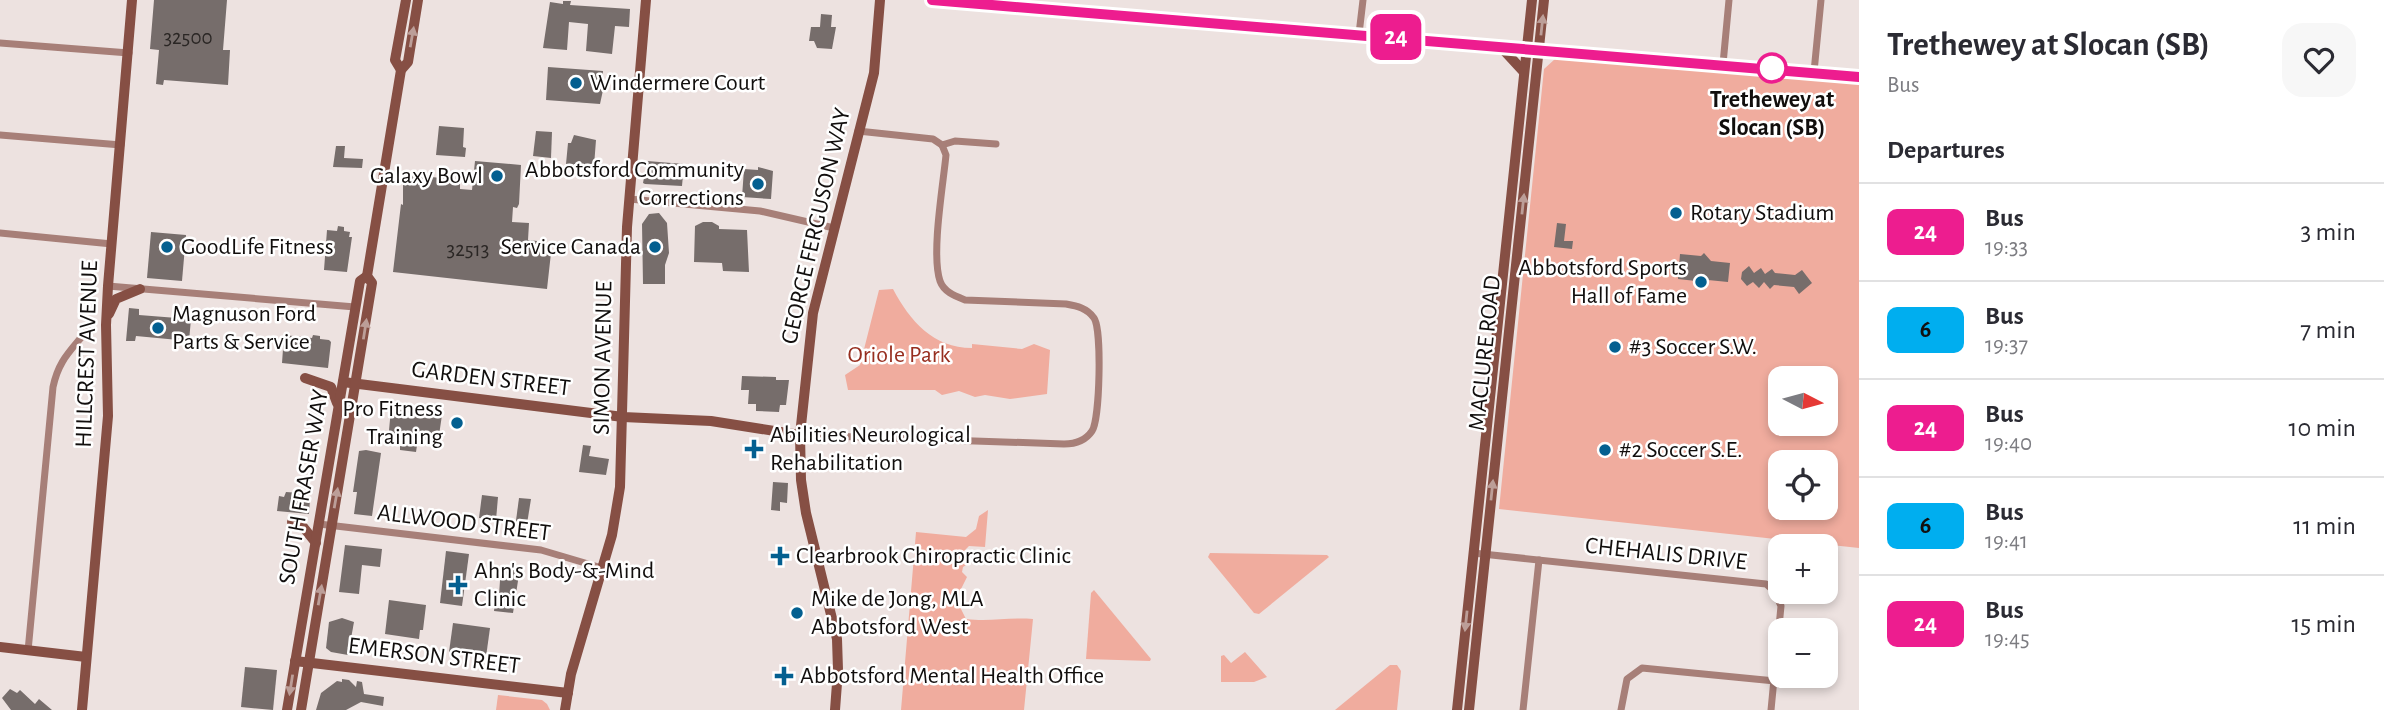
<!DOCTYPE html>
<meta charset="utf-8">
<style>
:root{--surface:#fff;--page:#f7f7f7;--text:#2b2b33;--muted:#7c7c81;--line:#e1e1e2}
body{margin:0;font-family:"Alegreya Sans",sans-serif;background:var(--page);color:var(--text);height:100vh;display:flex;flex-direction:column;font-size:26px;white-space:nowrap}
*{box-sizing:border-box;margin:0}
p{font-size:23px;color:var(--muted)}
.icon{flex:none;width:38px;height:38px;fill:none;stroke:currentColor;stroke-width:2;stroke-linecap:round;stroke-linejoin:round}
.map{position:relative;flex:1;overflow:hidden}
.panel{display:flex;flex-direction:column;background:var(--surface);width:525px}
.panel>*{flex:none}
.badge{padding:0 14px;border-radius:10px;font-size:24px;line-height:46px}
.needle{width:46px;rotate:96deg}
.buttons{position:absolute;left:1768px;top:366px;display:grid;gap:14px}
.buttons a{display:grid;place-items:center;width:70px;height:70px;border-radius:14px;background:var(--surface);box-shadow:0 4px 10px #0003;font-size:35px}
.map>.badge{position:absolute;translate:-50% -50%;box-shadow:0 0 0 4px #fff}
h2{padding:0 28px;font-size:26px;line-height:63px}
.round{display:grid;place-items:center;flex:none;width:74px;height:74px;border-radius:21px;background:var(--page)}
.head{display:flex;align-items:center;justify-content:space-between;height:119px;padding:0 28px}
h1{font-size:33px;font-weight:700;line-height:52px}
ul{padding:0;list-style:none}
li{display:flex;align-items:center;gap:21px;height:98px;padding:0 28px;border-top:2px solid var(--line)}
li div{flex:1}
li b{display:block;font-size:26px}
li em{font-style:normal}
li .badge{min-width:77px;font-weight:700;text-align:center}
main{display:flex;flex:1;min-height:0}
.map>svg:first-child{display:block}
.green{fill:#f0ac9e;fill-rule:evenodd}
.building{fill:#766d6b}
.lines{fill:none;stroke-linecap:round;stroke-linejoin:round}
.street{stroke:#a77f78;stroke-width:7}
.secondary{stroke:#864f44;stroke-width:10}
.oneway{fill:#bc9e98}
.line-casing{stroke:#fff;stroke-width:16}
.line{stroke:#ed1d8f;stroke-width:10}
.stop-dot{fill:#fff;stroke:#ed1d8f;stroke-width:3.5}
.poi-dot{fill:#035f90;stroke:#fff;stroke-width:2.5}
.labels{text-anchor:middle;dominant-baseline:central;stroke-width:5;stroke-linejoin:round;paint-order:stroke}
.number-label{font-size:21px;fill:#2a2624}
.poi-label{font-size:24px;fill:#110e0d;stroke:#fff;text-anchor:start}
.stop-label{font-size:24px;font-weight:bold;fill:#110e0d;stroke:#fff}
.street-label{font-size:24px;fill:#110e0d;stroke:#fff}
.park-label{font-size:24px;fill:#972e1f;stroke:#fff}
</style>
<main>
<div class="map">
<svg width="1859" height="710" viewBox="0 0 1859 710">
<rect width="100%" height="100%" fill="#ede2e0"/>
<g class="green">
<path d="M1555 59 1859 82V548L1499 509 1544 69ZM1780 378H1825V424H1780ZM1780 462H1825V508H1780Z"/>
<path d="M893 289C910 321 933 348 972 348V344L1022 349 1034 344 1050 350 1047 394 1010 399 985 395 975 397 959 391 942 395 935 390H848L845 375 860 365 879 290Z"/>
<path d="M988 510 985 547 969 546 964 551 968 564 963 567 962 572 967 577 961 589 965 598 960 607 966 619C990 622 1008 617 1033 619L1024 710H901L916 532 966 537 976 529 979 516Z"/>
<polygon points="1210,553 1327,555 1329,557 1259,614 1254,613 1208,557"/>
<polygon points="1094,590 1151,659 1150,661 1086,659 1091,593"/>
<polygon points="1245,652 1267,677 1254,682 1221,682 1221,656 1224,655 1231,663"/>
<polygon points="1390,665 1397,665 1401,671 1397,710 1335,710"/>
<polygon points="498,695 542,700 547,704 550,710 496,710"/>
</g>
<g class="building">
<polygon points="154,0 227,0 223,50 230,50 228,85 164,80 163,85 156,84 159,50 150,49"/>
<polygon points="563,1 571,1 570,5 630,9 629,27 615,26 612,54 586,51 588,24 569,22 567,50 543,48 550,2 563,4"/>
<polygon points="821,14 832,15 831,27 836,27 832,49 817,48 814,41 809,41 811,27 820,27"/>
<polygon points="548,67 603,71 602,81 605,81 600,104 546,100"/>
<polygon points="439,126 464,128 463,147 466,148 465,157 436,155"/>
<polygon points="536,131 552,132 551,158 533,156"/>
<polygon points="574,135 596,140 594,166 566,164 568,143 571,143"/>
<polygon points="336,146 345,146 344,158 363,159 362,168 333,167"/>
<polygon points="475,161 521,165 519,204 517,208 513,207 512,222 529,223 528,240 537,241 540,252 551,253 547,289 393,272 401,204 403,205 403,174 460,180 460,189 472,190"/>
<polygon points="647,161 684,164 682,186 645,184 643,183"/>
<polygon points="758,167 773,171 771,199 742,197 744,169 758,170"/>
<polygon points="659,213 667,223 669,253 665,265 665,284 643,284 642,224 649,214"/>
<polygon points="703,222 712,222 719,226 719,229 747,230 749,272 723,271 722,263 694,262 695,226"/>
<polygon points="1557,223 1566,224 1564,241 1573,241 1572,249 1554,247"/>
<polygon points="338,226 344,227 344,231 350,232 349,237 352,237 347,272 324,270 327,230 337,231"/>
<polygon points="151,232 186,235 182,281 147,278"/>
<polygon points="1704,253 1711,261 1730,263 1728,282 1708,280 1701,287 1696,281 1678,279 1680,254 1701,256"/>
<polygon points="1749,266 1754,273 1761,268 1765,274 1772,269 1775,273 1795,275 1802,270 1812,283 1799,294 1794,287 1774,285 1770,289 1764,282 1759,288 1753,282 1747,286 1741,279 1742,272"/>
<polygon points="129,308 139,309 139,315 177,318 178,311 185,311 184,319 191,319 189,341 136,336 135,341 126,341"/>
<polygon points="284,335 312,338 313,335 320,336 320,339 329,340 331,342 328,368 282,363"/>
<polygon points="742,376 776,377 776,380 789,380 786,405 780,405 779,412 756,411 756,404 748,404 749,390 741,390"/>
<polygon points="391,409 442,415 438,442 418,439 416,452 400,450 400,442 388,441"/>
<polygon points="583,445 591,446 589,456 609,459 606,475 579,472"/>
<polygon points="366,450 381,453 372,516 354,514 357,492 353,492 359,451"/>
<polygon points="773,482 788,483 787,503 780,502 780,511 771,510"/>
<polygon points="286,492 300,493 300,498 310,499 309,514 277,511 279,496 284,497"/>
<polygon points="482,495 498,497 496,520 479,518"/>
<polygon points="519,498 531,499 526,530 515,528"/>
<polygon points="345,545 382,549 380,567 362,565 359,594 339,592"/>
<polygon points="446,551 469,554 462,606 440,603"/>
<polygon points="501,566 520,568 513,613 494,611 496,595 499,595"/>
<polygon points="389,600 426,605 423,630 420,630 419,639 385,634"/>
<polygon points="342,618 354,622 348,655 331,652 326,648 329,622"/>
<polygon points="453,623 490,628 486,657 449,652"/>
<polygon points="245,667 277,670 273,710 241,707"/>
<polygon points="342,679 349,680 356,687 357,681 362,682 364,694 384,697 383,706 361,702 346,710 316,710 321,693 337,681 342,682"/>
<polygon points="10,689 17,693 20,690 35,704 39,699 52,710 11,710 2,698"/>
</g>
<g class="lines">
<g class="street">
<polyline points="1359,34 1363,0"/>
<polyline points="0,43 129,53"/>
<polyline points="1723,64 1729,0"/>
<polyline points="1814,72 1821,0"/>
<polyline points="858,131 933,139 942,145 955,141 996,144"/>
<polyline points="0,135 121,145"/>
<polyline points="629,199 760,211 834,228"/>
<polyline points="0,233 112,244"/>
<polyline points="108,286 355,307"/>
<path d="M800 435 1064 444C1075 444 1086 440 1092 431 1100 419 1102 329 1094 318 1087 308 1077 306 1066 304L965 300C955 296 944 292 940 281 931 254 943 186 946 155L942 145"/>
<polyline points="319,524 541,550 602,568"/>
<polyline points="1473,553 1766,584 1775,592 1781,606 1771,710"/>
<path d="M28 651 53 387C59 359 71 351 88 329"/>
<polyline points="1523,710 1539,560"/>
<polyline points="1621,710 1627,679 1642,668 1775,681"/>
</g>
<g class="secondary">
<polyline points="932,0 1859,77"/>
<polyline points="1500,46 1524,72"/>
<polyline points="401,70 395,60 406,0"/>
<polyline points="109,314 116,299 140,289"/>
<polyline points="305,378 331,387 337,403"/>
<polyline points="343,382 623,417 711,421 800,435"/>
<polyline points="292,522 304,528 316,543"/>
<polyline points="0,647 86,657"/>
<polyline points="295,661 568,693"/>
<polyline points="82,710 108,416 106,325 108,286 132,0"/>
<polyline points="287,710 360,281 367,276"/>
<polyline points="301,710 372,283 367,276 401,70 408,62 418,0"/>
<polyline points="565,710 571,674 612,535 620,487 627,227 646,0"/>
<polyline points="835,710 838,670 837,639 806,513 801,480 800,435 813,313 874,73 880,0"/>
<polyline points="1457,710 1532,0"/>
<polyline points="1469,710 1544,0"/>
</g>
</g>
<defs><path id="oneway-solid" d="M-6-.8H1V-3.2L6.5 0L1 3.2V.8H-6Z" transform="scale(1.75)"/></defs>
<g class="oneway">
<use href="#oneway-solid" transform="translate(1542 25) rotate(-84)"/>
<use href="#oneway-solid" transform="translate(412 37) rotate(-80)"/>
<use href="#oneway-solid" transform="translate(1523 204) rotate(-84)"/>
<use href="#oneway-solid" transform="translate(365 329) rotate(-81)"/>
<use href="#oneway-solid" transform="translate(1492 490) rotate(-84)"/>
<use href="#oneway-solid" transform="translate(336 498) rotate(-80)"/>
<use href="#oneway-solid" transform="translate(320 595) rotate(-80)"/>
<use href="#oneway-solid" transform="translate(1466 621) rotate(96)"/>
<use href="#oneway-solid" transform="translate(291 685) rotate(99)"/>
</g>
<g class="lines">
<defs>
<polyline id="line" points="932,0 1859,77"/>
</defs>
<use href="#line" class="line-casing"/>
<use href="#line" class="line"/>
</g>
<circle class="stop-dot" cx="1772" cy="68" r="14"/>
<g class="poi-dot">
<circle cx="576" cy="83" r="7"/>
<circle cx="497" cy="176" r="7"/>
<circle cx="758" cy="184" r="7"/>
<circle cx="1676" cy="213" r="7"/>
<circle cx="167" cy="247" r="7"/>
<circle cx="655" cy="247" r="7"/>
<circle cx="1701" cy="282" r="7"/>
<circle cx="158" cy="328" r="7"/>
<circle cx="1615" cy="347" r="7"/>
<circle cx="457" cy="423" r="7"/>
<path d="M750.5 438.5h7v7h7v7h-7v7h-7v-7h-7v-7h7z"/>
<circle cx="1605" cy="450" r="7"/>
<path d="M776.5 545.5h7v7h7v7h-7v7h-7v-7h-7v-7h7z"/>
<path d="M454.5 574.5h7v7h7v7h-7v7h-7v-7h-7v-7h7z"/>
<circle cx="797" cy="613" r="7"/>
<path d="M780.5 665.5h7v7h7v7h-7v7h-7v-7h-7v-7h7z"/>
</g>
<g class="labels">
<g class="number-label">
<text x="188" y="37">32500</text>
<text x="468" y="249">32513</text>
</g>
<g class="poi-label">
<text x="590" y="83">Windermere Court</text>
<text x="744" y="170" text-anchor="end">Abbotsford Community<tspan x="744" dy="28">Corrections</tspan></text>
<text x="483" y="176" text-anchor="end">Galaxy Bowl</text>
<text x="1690" y="213">Rotary Stadium</text>
<text x="181" y="247">GoodLife Fitness</text>
<text x="641" y="247" text-anchor="end">Service Canada</text>
<text x="1687" y="268" text-anchor="end">Abbotsford Sports<tspan x="1687" dy="28">Hall of Fame</tspan></text>
<text x="172" y="314">Magnuson Ford<tspan x="172" dy="28">Parts &amp; Service</tspan></text>
<text x="1629" y="347">#3 Soccer S.W.</text>
<text x="443" y="409" text-anchor="end">Pro Fitness<tspan x="443" dy="28">Training</tspan></text>
<text x="770" y="435">Abilities Neurological<tspan x="770" dy="28">Rehabilitation</tspan></text>
<text x="1619" y="450">#2 Soccer S.E.</text>
<text x="796" y="556">Clearbrook Chiropractic Clinic</text>
<text x="474" y="571">Ahn's Body-&amp;-Mind<tspan x="474" dy="28">Clinic</tspan></text>
<text x="811" y="599">Mike de Jong, MLA<tspan x="811" dy="28">Abbotsford West</tspan></text>
<text x="800" y="676">Abbotsford Mental Health Office</text>
</g>
<g class="stop-label">
<text x="1772" y="100">Trethewey at<tspan x="1772" dy="28">Slocan (SB)</tspan></text>
</g>
<g class="street-label">
<text transform="translate(816 226) rotate(-77)">GEORGE FERGUSON WAY</text>
<text transform="translate(1485 353) rotate(-84)">MACLURE ROAD</text>
<text transform="translate(87 354) rotate(-88)">HILLCREST AVENUE</text>
<text transform="translate(603 358) rotate(-89)">SIMON AVENUE</text>
<text transform="translate(491 379) rotate(7)">GARDEN STREET</text>
<text transform="translate(304 487) rotate(-80)">SOUTH FRASER WAY</text>
<text transform="translate(464 523) rotate(7)">ALLWOOD STREET</text>
<text transform="translate(1666 554) rotate(6)">CHEHALIS DRIVE</text>
<text transform="translate(434 656) rotate(7)">EMERSON STREET</text>
</g>
<g class="park-label">
<text x="899" y="355">Oriole Park</text>
</g>
</g>
</svg>
<div class="buttons">
<a><svg class="needle" viewBox="-14 -14 28 28"><path d="M0-13l5 13h-10z" fill="#e53935"/><path d="M0 13l5-13h-10z" fill="#7c7c81"/></svg></a>
<a><svg class="icon" aria-label="locate" viewBox="0 0 24 24"><circle cx="12" cy="12" r="6"/><path d="M12 2v4M12 18v4M2 12h4M18 12h4"/></svg></a>
<a>+</a>
<a>−</a>
</div>
<b class="badge" style="left:1396px;top:37px;background:#ed1d8f;color:#fff">24</b>
</div>
<section class="panel">
<div class="head"><div><h1>Trethewey at Slocan (SB)</h1><p>Bus</p></div><a class="round"><svg class="icon" aria-label="heart" viewBox="0 0 24 24"><path d="M12 20l-8-8c-3-5 5-10 8-4 3-6 11-1 8 4z"/></svg></a></div>
<h2>Departures</h2>
<ul>
<li><span class="badge" style="background:#ed1d8f;color:#fff">24</span><div><b>Bus</b><p>19:33</p></div><em>3 min</em></li>
<li><span class="badge" style="background:#00aeef;color:#111">6</span><div><b>Bus</b><p>19:37</p></div><em>7 min</em></li>
<li><span class="badge" style="background:#ed1d8f;color:#fff">24</span><div><b>Bus</b><p>19:40</p></div><em>10 min</em></li>
<li><span class="badge" style="background:#00aeef;color:#111">6</span><div><b>Bus</b><p>19:41</p></div><em>11 min</em></li>
<li><span class="badge" style="background:#ed1d8f;color:#fff">24</span><div><b>Bus</b><p>19:45</p></div><em>15 min</em></li>
</ul>
</section>
</main>
